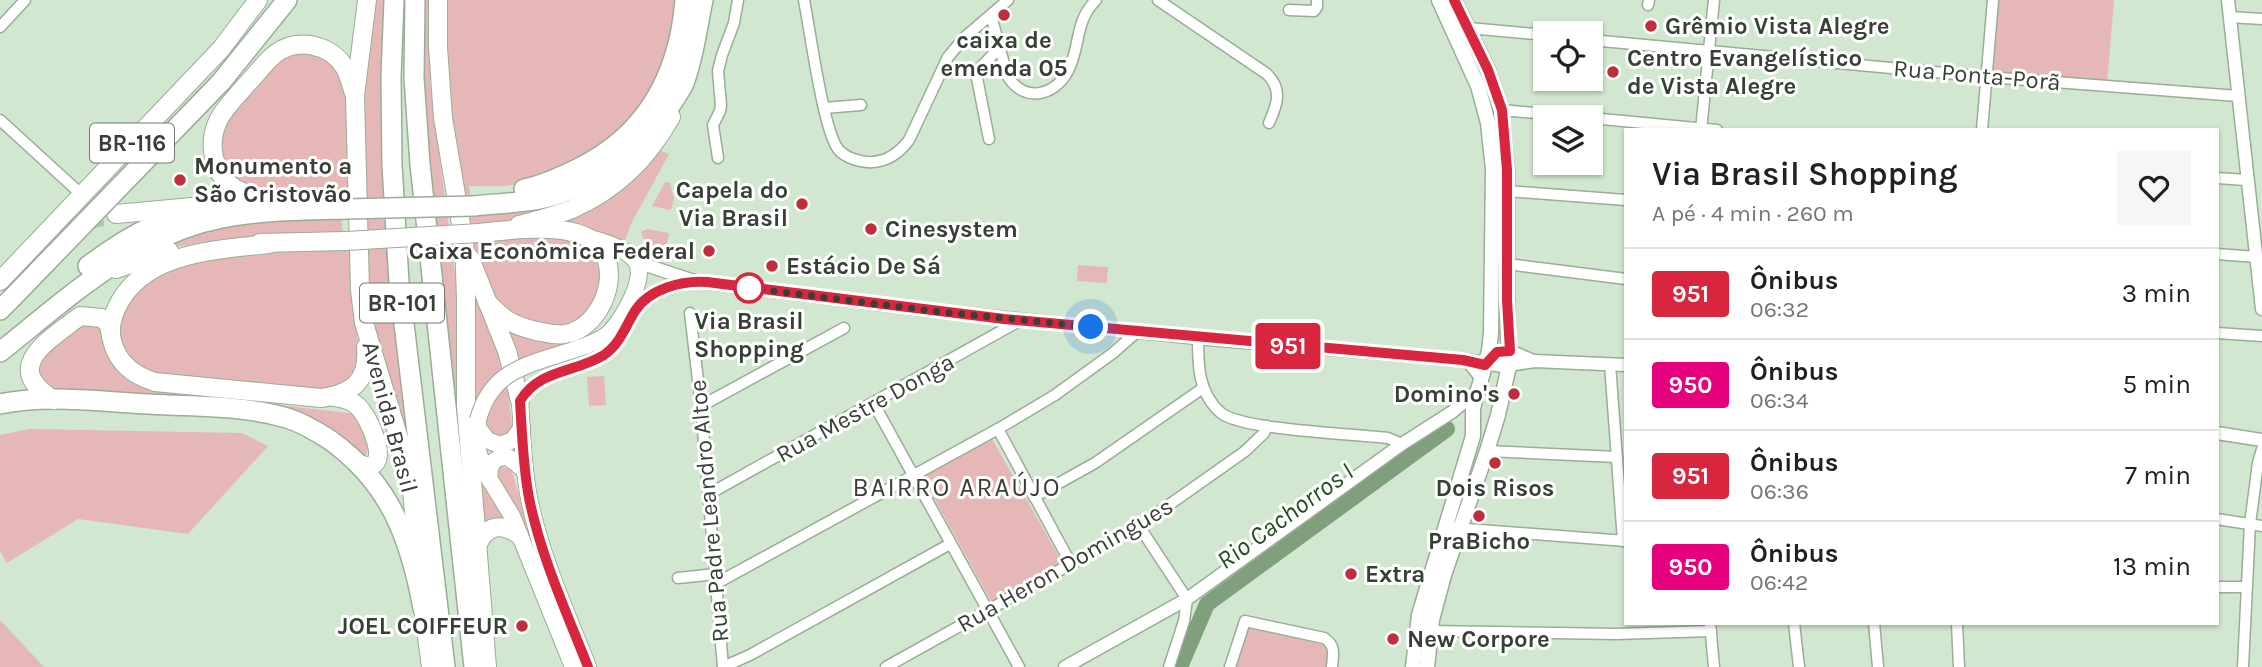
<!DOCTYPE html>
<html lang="pt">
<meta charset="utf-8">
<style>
:root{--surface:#fff;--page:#f6f6f6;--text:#202124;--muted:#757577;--line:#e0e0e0}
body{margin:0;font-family:Karla,sans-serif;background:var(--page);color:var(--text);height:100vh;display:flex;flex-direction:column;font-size:26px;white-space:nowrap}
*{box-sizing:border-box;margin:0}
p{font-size:23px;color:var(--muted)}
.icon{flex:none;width:38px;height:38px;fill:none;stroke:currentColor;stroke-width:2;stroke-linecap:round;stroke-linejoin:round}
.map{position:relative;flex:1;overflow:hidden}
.drawer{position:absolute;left:1624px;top:128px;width:595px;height:497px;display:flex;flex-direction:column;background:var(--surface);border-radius:0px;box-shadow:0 2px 5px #0004}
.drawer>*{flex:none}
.badge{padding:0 14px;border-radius:5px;font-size:24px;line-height:46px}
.buttons{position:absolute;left:1533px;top:21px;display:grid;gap:14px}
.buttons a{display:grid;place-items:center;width:70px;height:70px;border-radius:0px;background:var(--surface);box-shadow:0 2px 5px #0004;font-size:35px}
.you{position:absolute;width:35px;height:35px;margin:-18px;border:5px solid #fff;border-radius:50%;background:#1a73e8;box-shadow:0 0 0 10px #1a73e833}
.map>.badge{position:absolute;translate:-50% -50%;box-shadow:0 0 0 4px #fff}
.round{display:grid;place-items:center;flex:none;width:74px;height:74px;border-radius:0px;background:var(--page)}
.headline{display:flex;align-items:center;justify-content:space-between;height:119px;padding:0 28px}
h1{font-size:33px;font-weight:600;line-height:52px}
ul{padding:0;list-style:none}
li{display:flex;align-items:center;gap:21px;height:91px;padding:0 28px;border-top:2px solid var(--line)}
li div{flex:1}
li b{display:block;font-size:26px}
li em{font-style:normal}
li .badge{min-width:77px;font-weight:700;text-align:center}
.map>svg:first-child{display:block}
.green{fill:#e5b8b7}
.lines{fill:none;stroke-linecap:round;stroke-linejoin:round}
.river{stroke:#809f7c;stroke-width:16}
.trunk-tunnel{stroke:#b3c5b0;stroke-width:18;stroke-dasharray:18 9;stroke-linecap:butt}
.minor-casing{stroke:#99ad97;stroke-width:13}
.tertiary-casing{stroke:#99ad97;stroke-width:15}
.secondary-casing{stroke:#99ad97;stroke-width:17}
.primary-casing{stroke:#99ad97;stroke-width:18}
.trunk-casing{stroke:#99ad97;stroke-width:20}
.motorway-casing{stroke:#99ad97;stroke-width:22}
.minor{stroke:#fff;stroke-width:10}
.tertiary{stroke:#fff;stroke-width:12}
.secondary{stroke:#fff;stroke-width:14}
.primary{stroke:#fff;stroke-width:16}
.trunk{stroke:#fff;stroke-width:18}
.motorway{stroke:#fff;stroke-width:19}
.primary-bridge-casing{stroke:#99ad97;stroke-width:18;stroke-linecap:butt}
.trunk-bridge-casing{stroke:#99ad97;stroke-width:20;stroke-linecap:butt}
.motorway-bridge-casing{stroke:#99ad97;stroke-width:22;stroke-linecap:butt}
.primary-bridge{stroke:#fff;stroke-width:16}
.trunk-bridge{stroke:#fff;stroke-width:18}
.motorway-bridge{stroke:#fff;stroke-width:19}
.line-casing{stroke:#fff;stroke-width:16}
.line{stroke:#d7263d;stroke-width:10}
.walk{stroke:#373f36;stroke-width:7;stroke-dasharray:0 12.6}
.poi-dot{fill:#bf2e3f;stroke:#fff;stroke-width:2.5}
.stop-dot{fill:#fff;stroke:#d7263d;stroke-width:3.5}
.labels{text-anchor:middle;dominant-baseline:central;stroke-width:6;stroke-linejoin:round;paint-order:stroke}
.shield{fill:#fff;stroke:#737972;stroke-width:2}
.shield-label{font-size:23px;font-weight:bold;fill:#373f36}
.poi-label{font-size:24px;font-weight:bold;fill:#373f36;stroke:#fff;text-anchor:start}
.street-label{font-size:24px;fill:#373f36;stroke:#fff}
.stop-label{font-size:24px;font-weight:bold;fill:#373f36;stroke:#fff}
.neighbourhood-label{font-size:26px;letter-spacing:2px;fill:#373f36;stroke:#fff}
.water-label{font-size:26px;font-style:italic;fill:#214e1d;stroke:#fff}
</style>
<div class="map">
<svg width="2262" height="667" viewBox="0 0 2262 667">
<rect width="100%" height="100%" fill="#d2e7cf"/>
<g class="green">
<polygon points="372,0 387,0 415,491 370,313 364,184 365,75"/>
<polygon points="419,0 431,0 430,84 457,290 457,443 434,251"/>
<path d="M448 0H675C671 79 645 127 573 164 555 173 533 183 512 185 498 187 483 186 469 186L471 199C500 197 528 195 556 185 635 156 685 84 689 0H696C691 29 687 61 674 88 643 149 583 186 518 199 502 202 485 201 470 202L472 212C524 209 573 204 616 172 627 163 638 153 649 144 639 154 630 166 619 175 579 210 524 221 473 226L476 243C517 239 606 221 600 287 598 307 588 319 570 328 558 334 547 332 534 329 521 326 506 323 496 312 476 292 473 258 467 233 451 157 436 77 448 0Z"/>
<polygon points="1996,0 2114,0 2107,85 1991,74"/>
<polygon points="298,50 321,54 340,72 346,92 348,193 259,194 230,182 217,144 218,132 273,61"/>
<polygon points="659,150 669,154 632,222 623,245 554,222"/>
<polygon points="665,182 670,183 674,199 671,210 652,206"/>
<path d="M341 218 343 232C279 235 218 237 156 251 167 245 179 239 190 235 237 217 292 220 341 218Z"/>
<polygon points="647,229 669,233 665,252 662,253 643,238 641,232"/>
<polygon points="350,248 359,358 354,377 334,392 160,377 125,359 117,329 124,304 161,271 216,258 262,252"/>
<polygon points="1078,265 1108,267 1107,283 1077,281"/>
<polygon points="469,274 505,367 513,433 499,440 485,432 487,414 491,404 480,393 472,414"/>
<path d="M88 322 101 327 118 368 126 379 150 390 356 414C364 427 373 446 363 461L250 407 49 387 39 378 36 365C47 349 70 328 88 322Z"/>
<polygon points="498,322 542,337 581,342 516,363"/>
<polygon points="604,376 606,405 589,406 587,377"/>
<polygon points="30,429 242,433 268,446 188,534 78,519 7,563 0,551 0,435"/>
<polygon points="992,439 1062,562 992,603 921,474"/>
<polygon points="500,466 509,469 513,475 538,561 499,488 494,467"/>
<polygon points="480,478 509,519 498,518 481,525"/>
<polygon points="0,620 44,667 0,667"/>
<polygon points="1246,626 1333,647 1328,667 1233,667"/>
</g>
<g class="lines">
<polyline class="river" points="1180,667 1207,604 1447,429"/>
<polyline class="trunk-tunnel" points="61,233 81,222 116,214"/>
<defs>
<g id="minor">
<path d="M804 0C810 30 823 129 838 149 845 158 862 163 873 162 888 161 900 152 909 140L948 57 965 37 1008 0"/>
<path d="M1158 0 1267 74C1283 90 1277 105 1269 123"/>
<polyline points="1648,5 1649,0"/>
<polyline points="1289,10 1314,11 1317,7 1317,0"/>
<path d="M991 15 1007 75C1023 103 1054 97 1068 71 1081 46 1074 22 1096 0"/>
<polyline points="2229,17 2262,19"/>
<polyline points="0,27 25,0"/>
<polyline points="1469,28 1545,35"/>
<polyline points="1591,40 1988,77 2238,96"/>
<polyline points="824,108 861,105"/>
<polyline points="1501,110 1580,117"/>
<polyline points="1591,118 1717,130"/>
<polyline points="0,120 82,195"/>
<polyline points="1701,130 1714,0"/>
<polyline points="1982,130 1993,0"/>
<polyline points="989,139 977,78 980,68 1000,47"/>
<polyline points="718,158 713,125 720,111 721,106 718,71 722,55 734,23 738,0"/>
<polyline points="2217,178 2246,180"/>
<polyline points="1507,191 1626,200"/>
<polyline points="2217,254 2256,257"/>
<polyline points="1507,264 1626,279"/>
<polyline points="690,313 701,406 723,667"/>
<polyline points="2217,333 2262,336"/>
<path d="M1198 338C1198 365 1198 393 1221 413 1242 430 1355 434 1388 438L1402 444"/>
<polyline points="1610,364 1623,541"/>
<polyline points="874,404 1019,667"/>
<polyline points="701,406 844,328"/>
<polyline points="998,429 1071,564"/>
<polyline points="1487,451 1617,457"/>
<polyline points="709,494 1021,320"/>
<polyline points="1034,497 1095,463 1203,388"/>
<polyline points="2217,519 2262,526"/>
<polyline points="1139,526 1187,599 1184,621 1169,667"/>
<polyline points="1454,528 1626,541"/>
<polyline points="678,578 716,574"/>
<polyline points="717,583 998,429 1055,395 1113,353 1138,331"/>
<polyline points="2217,587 2246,587"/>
<polyline points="1710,623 1714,667"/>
<polyline points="1794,623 1799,667"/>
<polyline points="1874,623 1878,667"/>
<polyline points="1957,623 1959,667"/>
<polyline points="1430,631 1616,634 1711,631"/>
<polyline points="723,667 750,655 950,544"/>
<polyline points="886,667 1139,526 1244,452 1264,433 1267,426"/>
<path d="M1230 667 1245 621 1324 638C1336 645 1333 655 1332 667"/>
<polyline points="2243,667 2250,524 2258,463 2262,449"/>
</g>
<g id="tertiary">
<polyline points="2228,0 2262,309"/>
<polyline points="637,262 694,281 918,309 1198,338 1463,360 1503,366 1534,361 1626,365"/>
<path d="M1486 364C1503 344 1512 352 1533 361"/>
<path d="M520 401C539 370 573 373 602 356 624 343 626 317 644 301 657 289 676 285 693 281"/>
<polyline points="2217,433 2262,440"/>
<polyline points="1065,667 1187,599 1402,444 1452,412 1476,392"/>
</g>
<g id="secondary">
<polyline points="1470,362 1481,376"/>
<polyline points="1413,667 1419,615 1473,436 1473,408 1489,351 1491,333 1493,169 1488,123 1478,86 1439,0"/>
<polyline points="1427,667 1432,620 1444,575 1487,451 1498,415 1509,366 1507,300 1507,170 1501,110 1488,70 1454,0"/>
</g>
<g id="primary">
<path d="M573 350C585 346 598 342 608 334 621 322 649 276 635 260 625 248 604 242 590 238"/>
<path d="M520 401C522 433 523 466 529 498 541 557 566 611 588 667"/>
<polyline points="478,420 477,447 484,470 512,516 573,667"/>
<polyline points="477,426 487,440 500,445 513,440 522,427"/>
<path d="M490 481C488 467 492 456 508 457L525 471"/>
</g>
<g id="trunk">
<polyline points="367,0 355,96 360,290 364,323 403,452 412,491 423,608 431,667"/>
<polyline points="438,0 438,47 443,118 464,242 466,299 466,405 487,667"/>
<path d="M266 199C256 196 245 194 236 189 212 175 207 142 219 119 226 106 237 96 246 85 256 75 264 63 275 54 297 37 331 44 345 68 349 75 351 85 354 93"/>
<polyline points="116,214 192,207"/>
<path d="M519 225C537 220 555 216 572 209 617 189 647 159 671 117"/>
<path d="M479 233C508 230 565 223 590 239 625 260 607 319 573 332 561 337 548 333 536 331 512 325 504 320 487 302"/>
<polyline points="260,243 346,241"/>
<path d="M269 244C216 250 143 252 117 307 111 319 109 332 113 344 119 364 135 376 155 382L321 398C352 394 369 381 366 347"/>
<polyline points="470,258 507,351 520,401"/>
<polyline points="116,269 169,251"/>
<polyline points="0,281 221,49 258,0"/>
<path d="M334 397C341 398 349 399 355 404 370 414 396 478 359 464"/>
<path d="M54 400C0 367 49 340 80 316L102 318 109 325 111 336"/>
<path d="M477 546C486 525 501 522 519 535"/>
</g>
<g id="motorway">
<polyline points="394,0 391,77 392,165 399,282 445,667"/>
<polyline points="415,0 414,78 420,164 474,667"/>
<polyline points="221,82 287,0"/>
<path d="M524 189C544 185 561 177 579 168 648 134 679 75 685 0"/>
<path d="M474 206C502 203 532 203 559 194 601 179 639 152 664 115 670 105 679 94 684 83 694 57 697 28 703 0"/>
<path d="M88 266C126 237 170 213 217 204 229 202 243 202 256 200"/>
<polyline points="0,310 11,299"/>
<path d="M0 352C68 298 134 235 222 218 262 210 304 210 345 209"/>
<path d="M0 404C48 394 100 402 149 404 196 407 242 405 287 418 303 423 316 431 330 440 390 483 410 538 423 608"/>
</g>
</defs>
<use href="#minor" class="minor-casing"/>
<use href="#tertiary" class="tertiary-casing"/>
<use href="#secondary" class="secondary-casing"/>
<use href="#primary" class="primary-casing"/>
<use href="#trunk" class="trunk-casing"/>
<use href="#motorway" class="motorway-casing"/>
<use href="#minor" class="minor"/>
<use href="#tertiary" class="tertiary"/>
<use href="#secondary" class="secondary"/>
<use href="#primary" class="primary"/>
<use href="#trunk" class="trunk"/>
<use href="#motorway" class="motorway"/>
<defs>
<path id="primary-bridge" d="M478 420C491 369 529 365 573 350"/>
<polyline id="trunk-bridge" points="346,241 479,233"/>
<g id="motorway-bridge">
<polyline points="345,209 474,206"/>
<polyline points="11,299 221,82"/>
</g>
</defs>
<use href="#primary-bridge" class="primary-bridge-casing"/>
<use href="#trunk-bridge" class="trunk-bridge-casing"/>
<use href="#motorway-bridge" class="motorway-bridge-casing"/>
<use href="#primary-bridge" class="primary-bridge"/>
<use href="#trunk-bridge" class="trunk-bridge"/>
<use href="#motorway-bridge" class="motorway-bridge"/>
</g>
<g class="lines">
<defs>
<path id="line" d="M588 667C566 611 541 557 529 498 523 466 522 433 520 401 539 369 575 373 604 355 620 344 625 327 635 311 649 289 682 280 707 282L1004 319 1463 360 1485 365 1497 352 1510 351 1507 300V170L1502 110 1488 70 1454 0"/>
</defs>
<use href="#line" class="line-casing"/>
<use href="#line" class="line"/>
<polyline class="walk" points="749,288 941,312 1091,327"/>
</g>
<g class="poi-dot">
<circle cx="1004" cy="15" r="7"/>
<circle cx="1651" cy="26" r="7"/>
<circle cx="1613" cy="72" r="7"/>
<circle cx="180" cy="180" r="7"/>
<circle cx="802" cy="204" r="7"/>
<circle cx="871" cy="229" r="7"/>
<circle cx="709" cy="251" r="7"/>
<circle cx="772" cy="266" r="7"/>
<circle cx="1514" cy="394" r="7"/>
<circle cx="1495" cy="463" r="7"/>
<circle cx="1479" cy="516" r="7"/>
<circle cx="1351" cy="574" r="7"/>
<circle cx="522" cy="626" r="7"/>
<circle cx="1393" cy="639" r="7"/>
</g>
<circle class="stop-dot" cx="749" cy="288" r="14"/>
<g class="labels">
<g class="shield">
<rect x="90" y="123.5" width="84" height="39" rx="5"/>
<rect x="360" y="283.5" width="84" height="39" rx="5"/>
</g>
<g class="shield-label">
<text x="132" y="143">BR-116</text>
<text x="402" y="303">BR-101</text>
</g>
<g class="poi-label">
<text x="1665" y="26">Grêmio Vista Alegre</text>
<text x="1004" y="40" text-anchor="middle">caixa de<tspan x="1004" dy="28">emenda 05</tspan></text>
<text x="1627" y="58">Centro Evangelístico<tspan x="1627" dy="28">de Vista Alegre</tspan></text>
<text x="194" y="166">Monumento a<tspan x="194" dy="28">São Cristovão</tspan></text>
<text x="788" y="190" text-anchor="end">Capela do<tspan x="788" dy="28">Via Brasil</tspan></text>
<text x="885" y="229">Cinesystem</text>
<text x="695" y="251" text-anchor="end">Caixa Econômica Federal</text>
<text x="786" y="266">Estácio De Sá</text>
<text x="1500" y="394" text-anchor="end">Domino's</text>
<text x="1495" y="488" text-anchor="middle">Dois Risos</text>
<text x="1479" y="541" text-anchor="middle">PraBicho</text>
<text x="1365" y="574">Extra</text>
<text x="508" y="626" text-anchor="end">JOEL COIFFEUR</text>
<text x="1407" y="639">New Corpore</text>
</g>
<g class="street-label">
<text transform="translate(1977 75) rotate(5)">Rua Ponta-Porã</text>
<text transform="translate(865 408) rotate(-29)">Rua Mestre Donga</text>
<text transform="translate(390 417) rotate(75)">Avenida Brasil</text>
<text transform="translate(709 511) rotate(-95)">Rua Padre Leandro Altoe</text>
<text transform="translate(1065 565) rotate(-30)">Rua Heron Domingues</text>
</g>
<g class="stop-label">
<text x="749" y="321">Via Brasil<tspan x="749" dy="28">Shopping</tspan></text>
</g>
<g class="neighbourhood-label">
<text x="957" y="487">BAIRRO ARAÚJO</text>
</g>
<g class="water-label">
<text transform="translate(1285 516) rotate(-36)">Rio Cachorros I</text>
</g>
</g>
</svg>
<div class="buttons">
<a><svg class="icon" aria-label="locate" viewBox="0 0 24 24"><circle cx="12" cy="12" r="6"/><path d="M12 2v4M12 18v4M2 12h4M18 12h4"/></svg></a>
<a><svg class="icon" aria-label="layers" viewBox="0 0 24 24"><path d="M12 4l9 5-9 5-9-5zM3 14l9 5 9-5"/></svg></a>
</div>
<div class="you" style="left:1091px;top:327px"></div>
<b class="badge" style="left:1288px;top:346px;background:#d7263d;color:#fff">951</b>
<section class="drawer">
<div class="headline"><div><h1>Via Brasil Shopping</h1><p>A pé · 4 min · 260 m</p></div><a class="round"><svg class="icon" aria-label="heart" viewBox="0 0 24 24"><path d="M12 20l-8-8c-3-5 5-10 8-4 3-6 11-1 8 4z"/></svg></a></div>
<ul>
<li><span class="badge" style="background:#d7263d;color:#fff">951</span><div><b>Ônibus</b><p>06:32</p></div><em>3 min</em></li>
<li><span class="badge" style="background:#e6007e;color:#fff">950</span><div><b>Ônibus</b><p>06:34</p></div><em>5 min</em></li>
<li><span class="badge" style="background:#d7263d;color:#fff">951</span><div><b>Ônibus</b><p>06:36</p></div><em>7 min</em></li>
<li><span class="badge" style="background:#e6007e;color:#fff">950</span><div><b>Ônibus</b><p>06:42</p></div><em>13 min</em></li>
</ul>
</section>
</div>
